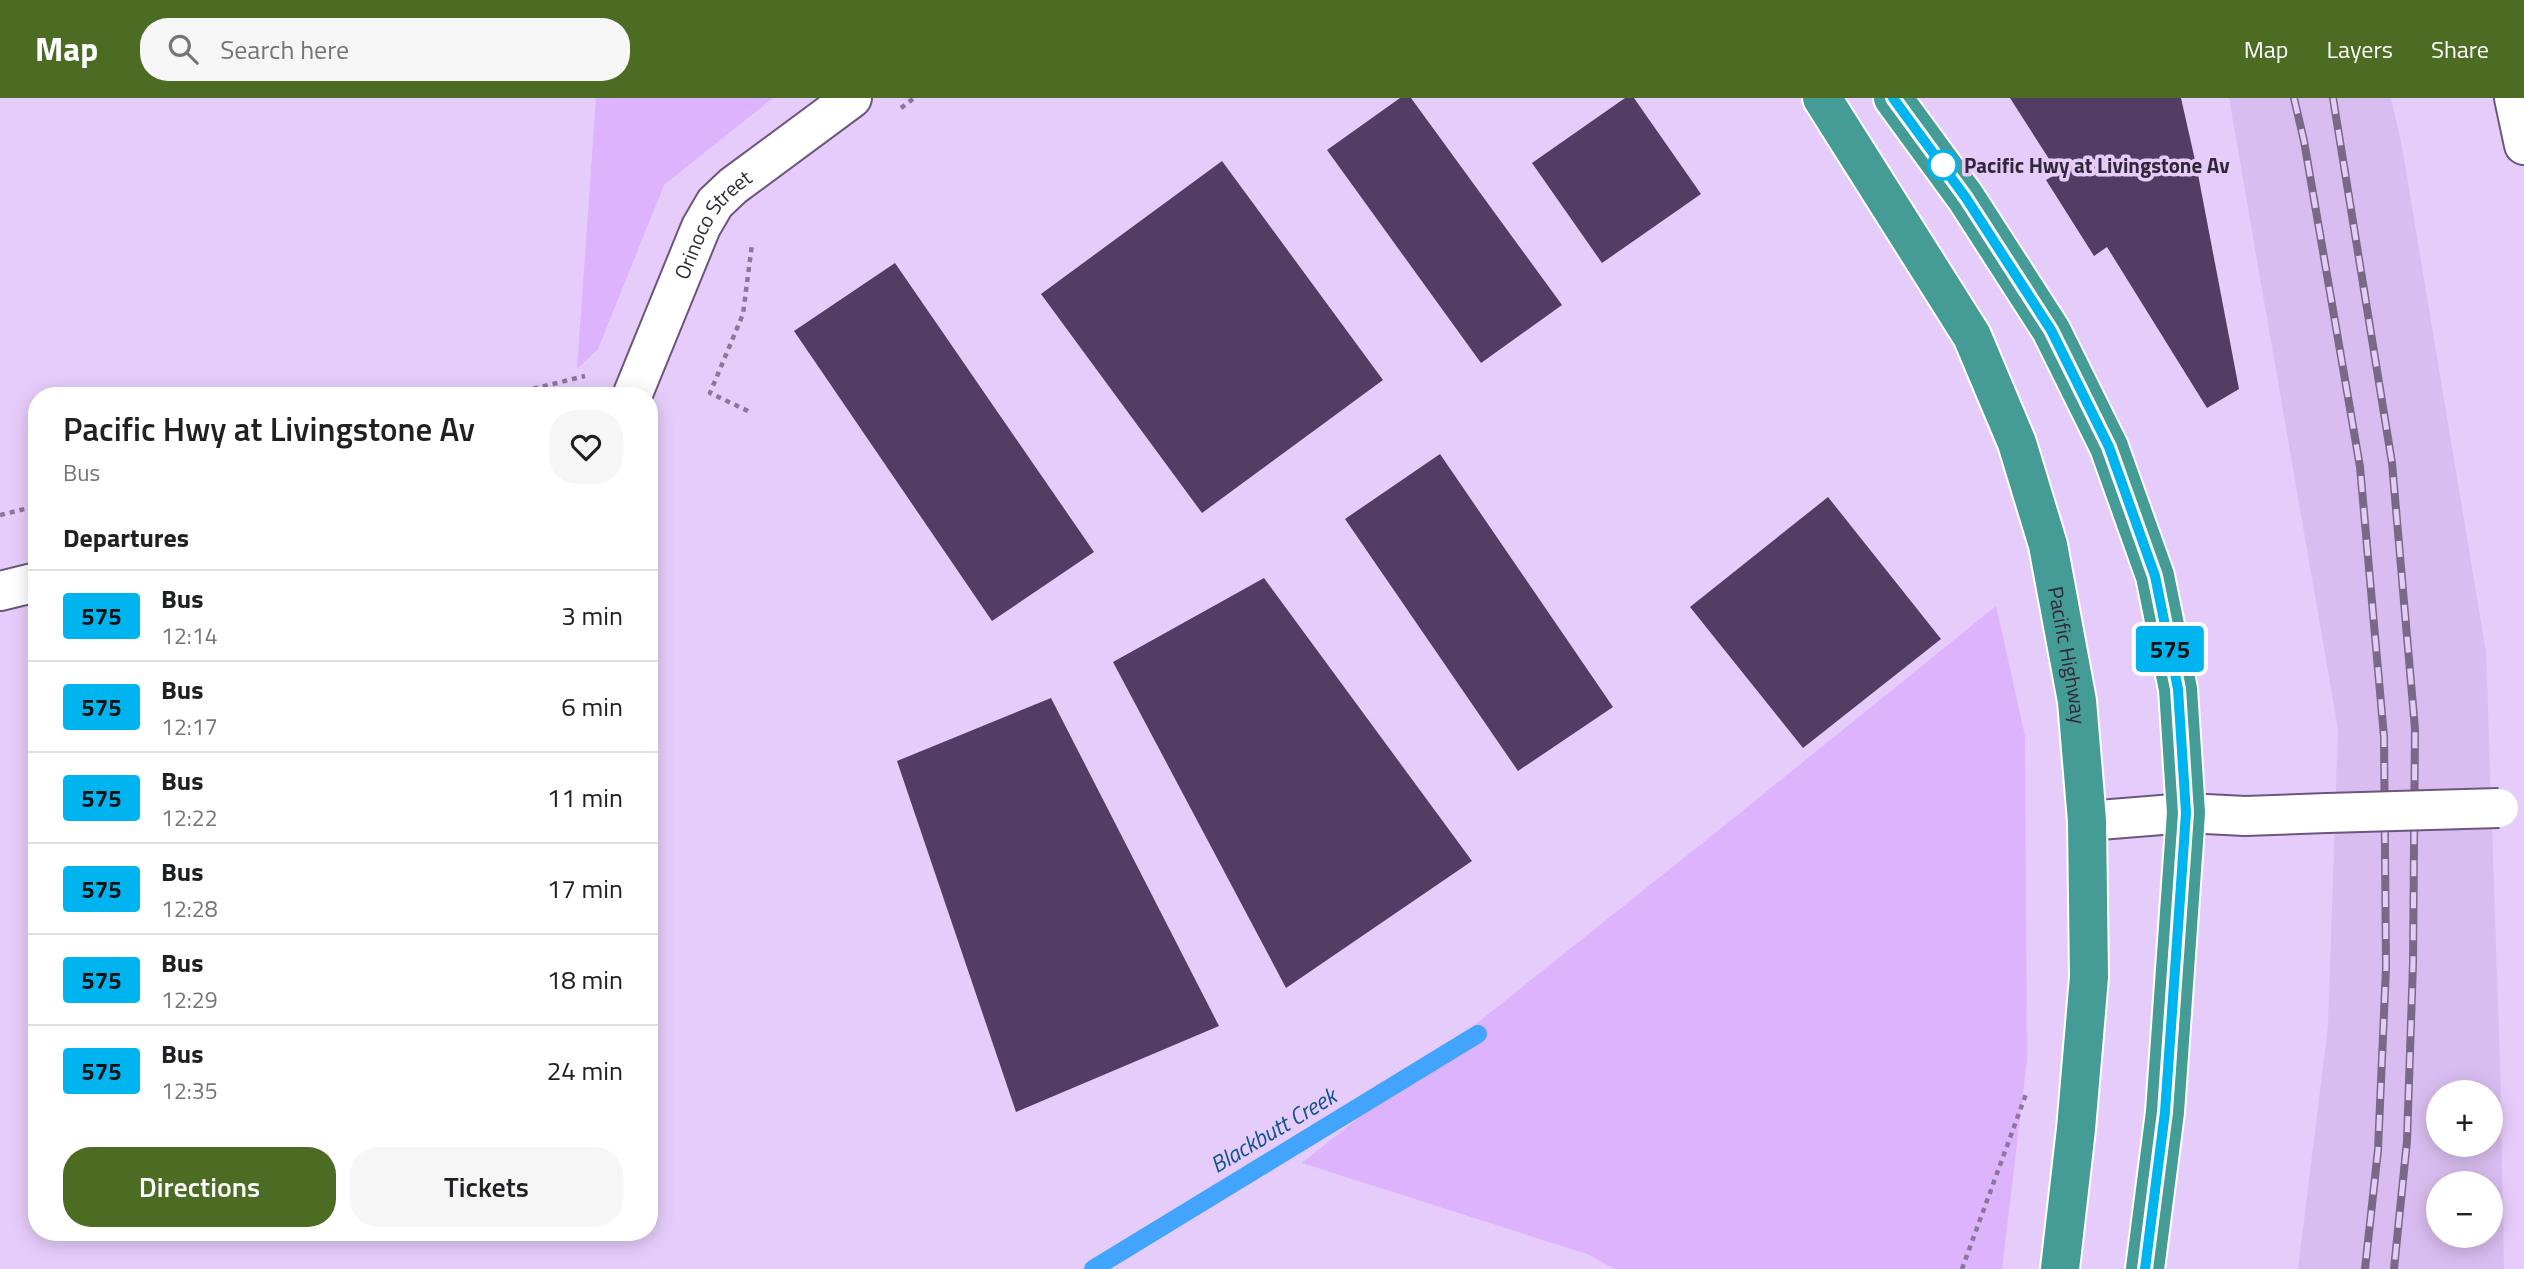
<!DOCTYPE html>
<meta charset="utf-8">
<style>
:root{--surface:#fff;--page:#f6f6f6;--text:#202124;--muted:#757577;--line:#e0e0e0;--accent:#4c6c23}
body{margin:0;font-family:"Titillium Web",sans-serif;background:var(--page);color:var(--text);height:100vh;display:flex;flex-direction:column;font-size:26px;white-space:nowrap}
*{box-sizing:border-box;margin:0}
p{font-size:23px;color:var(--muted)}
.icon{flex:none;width:38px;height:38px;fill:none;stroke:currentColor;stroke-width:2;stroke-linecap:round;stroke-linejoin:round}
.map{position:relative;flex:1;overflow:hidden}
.side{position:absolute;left:28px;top:289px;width:630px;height:854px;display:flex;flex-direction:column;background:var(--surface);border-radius:28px;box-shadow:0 4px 18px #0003}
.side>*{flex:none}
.badge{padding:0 14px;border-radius:5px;font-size:24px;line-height:46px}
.controls{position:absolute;left:2426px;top:982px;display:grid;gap:14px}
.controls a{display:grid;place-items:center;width:77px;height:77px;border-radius:50%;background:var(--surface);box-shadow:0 4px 18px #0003;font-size:35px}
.map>.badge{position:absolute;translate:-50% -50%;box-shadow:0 0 0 4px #fff}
h2{padding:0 35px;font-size:26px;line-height:63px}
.round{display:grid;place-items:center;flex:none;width:74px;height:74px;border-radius:28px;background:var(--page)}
.summary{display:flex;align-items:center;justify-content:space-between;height:119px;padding:0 35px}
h1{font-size:33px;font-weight:600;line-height:52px}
.primary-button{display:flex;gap:14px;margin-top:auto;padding:14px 35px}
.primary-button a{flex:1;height:80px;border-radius:28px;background:var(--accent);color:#fff;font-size:28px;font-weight:600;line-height:80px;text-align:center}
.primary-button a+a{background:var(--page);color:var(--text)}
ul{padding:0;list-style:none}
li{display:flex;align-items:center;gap:21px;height:91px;padding:0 35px;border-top:2px solid var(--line)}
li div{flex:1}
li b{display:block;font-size:26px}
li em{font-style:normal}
li .badge{min-width:77px;font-weight:700;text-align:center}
header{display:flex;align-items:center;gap:42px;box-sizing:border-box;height:98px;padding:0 35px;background:var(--accent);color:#fff}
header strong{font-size:33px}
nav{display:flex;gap:38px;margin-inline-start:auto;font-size:24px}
.search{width:490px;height:63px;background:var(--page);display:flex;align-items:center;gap:18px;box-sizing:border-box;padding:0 24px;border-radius:28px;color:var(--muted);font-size:26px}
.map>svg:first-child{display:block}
.built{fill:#d9bdf0;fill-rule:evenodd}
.green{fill:#deb3fe}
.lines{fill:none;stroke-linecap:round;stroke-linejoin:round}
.stream{stroke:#42a4fd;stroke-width:18}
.building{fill:#533d64}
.street-casing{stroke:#6d567e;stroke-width:42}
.highway-casing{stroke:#fff;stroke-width:42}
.path{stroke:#8a7898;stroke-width:4.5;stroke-dasharray:5 5;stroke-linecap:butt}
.street{stroke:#fff;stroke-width:38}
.highway{stroke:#459c96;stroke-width:38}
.rail-casing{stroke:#796986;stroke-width:8}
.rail{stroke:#e6ccfb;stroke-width:5;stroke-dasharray:16;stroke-linecap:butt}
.street-bridge-casing{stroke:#6d567e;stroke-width:42;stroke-linecap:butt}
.street-bridge{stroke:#fff;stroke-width:38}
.line-casing{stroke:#fff;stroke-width:16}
.line{stroke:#00b5ef;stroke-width:10}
.stop-dot{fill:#fff;stroke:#00b5ef;stroke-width:3.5}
.labels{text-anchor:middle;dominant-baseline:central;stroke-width:7;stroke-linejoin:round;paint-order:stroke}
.stop-label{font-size:21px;font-weight:bold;fill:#312739;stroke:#e6ccfb;text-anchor:start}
.street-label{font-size:21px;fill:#312739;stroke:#e6ccfb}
.water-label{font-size:23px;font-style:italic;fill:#0c528b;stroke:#e6ccfb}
</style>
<header>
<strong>Map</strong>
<div class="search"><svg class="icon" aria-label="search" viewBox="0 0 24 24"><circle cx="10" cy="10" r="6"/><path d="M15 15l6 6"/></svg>Search here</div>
<nav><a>Map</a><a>Layers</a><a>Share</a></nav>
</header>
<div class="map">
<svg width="2524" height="1171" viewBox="0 0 2524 1171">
<rect width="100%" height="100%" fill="#e6ccfb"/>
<path class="built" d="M2229 0H2391L2402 48 2486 554 2500 965 2504 1171H2298L2328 928 2338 631ZM2438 994H2490V1046H2438ZM2438 1085H2490V1138H2438Z"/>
<g class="green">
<polygon points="596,0 773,0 664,87 598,251 577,271"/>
<polygon points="1996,508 2025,638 2027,962 2002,1171 1615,1171 1587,1156 1302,1065 1735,719"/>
</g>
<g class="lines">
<polyline class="stream" points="1093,1171 1478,936"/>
</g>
<g class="building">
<polygon points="1400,0 1411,0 1562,207 1481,265 1327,52"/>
<polygon points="1625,0 1634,0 1701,96 1602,165 1532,65"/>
<polygon points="2010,0 2181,0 2197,71 2239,291 2207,310 2107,149 2094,158 2046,82 2058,75"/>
<polygon points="1222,63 1383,282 1202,415 1041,196"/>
<polygon points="895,165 1094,454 992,523 794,233"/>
<polygon points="1440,356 1613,609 1518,673 1345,421"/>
<polygon points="1828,399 1941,541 1803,650 1690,509"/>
<polygon points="1264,480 1472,763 1286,890 1113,564"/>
<polygon points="1051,600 1219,928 1016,1014 897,663"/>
</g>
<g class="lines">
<defs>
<g id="street">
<polyline points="2514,0 2524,47"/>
<path id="s1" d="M632 298 701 129 715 105 733 88 852 0"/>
<polyline points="0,493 37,484"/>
<polyline points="2087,723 2186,715 2245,718 2327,715"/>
</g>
<g id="highway">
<path id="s2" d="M1822 0 1972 238 2017 345 2048 447 2077 603 2087 723 2089 879 2076 1031 2060 1171"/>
<polyline points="1893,0 1966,100 2051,232 2109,349 2155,478 2178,591 2186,715 2165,1014 2145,1171"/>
</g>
</defs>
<use href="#street" class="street-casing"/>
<use href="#highway" class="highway-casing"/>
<g class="path">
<polyline points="901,10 914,0"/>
<polyline points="504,298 585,278"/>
<polyline points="748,313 710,295 743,216 752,146"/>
<polyline points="0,417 37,408"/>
<polyline points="1962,1171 2026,996"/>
</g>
<use href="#street" class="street"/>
<use href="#highway" class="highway"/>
<defs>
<g id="rail">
<polyline points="2294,0 2304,43 2360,369 2384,639 2386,869 2378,1052 2365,1171"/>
<polyline points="2333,0 2392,365 2415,631 2413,865 2407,1043 2394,1171"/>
</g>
</defs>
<use href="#rail" class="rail-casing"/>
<use href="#rail" class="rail"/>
<defs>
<polyline id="street-bridge" points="2327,715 2499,710"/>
</defs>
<use href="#street-bridge" class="street-bridge-casing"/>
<use href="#street-bridge" class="street-bridge"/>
</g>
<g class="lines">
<defs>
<polyline id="line" points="1893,0 1966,100 2051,232 2109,349 2155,478 2178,591 2186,715 2165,1014 2145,1171"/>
</defs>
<use href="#line" class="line-casing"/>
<use href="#line" class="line"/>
</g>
<circle class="stop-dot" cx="1943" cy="67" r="14"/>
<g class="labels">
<g class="stop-label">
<text x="1964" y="67">Pacific Hwy at Livingstone Av</text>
</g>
<g class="street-label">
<text stroke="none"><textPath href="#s1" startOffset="191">Orinoco Street</textPath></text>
<text stroke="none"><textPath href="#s2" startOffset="616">Pacific Highway</textPath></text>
</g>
<g class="water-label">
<text transform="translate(1273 1032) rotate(-31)">Blackbutt Creek</text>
</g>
</g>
</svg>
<div class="controls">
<a>+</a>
<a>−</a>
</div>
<b class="badge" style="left:2170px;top:551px;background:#00b5ef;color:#111">575</b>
<section class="side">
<div class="summary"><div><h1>Pacific Hwy at Livingstone Av</h1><p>Bus</p></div><a class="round"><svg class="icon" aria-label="heart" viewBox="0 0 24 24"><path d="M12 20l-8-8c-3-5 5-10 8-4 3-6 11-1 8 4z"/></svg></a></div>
<h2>Departures</h2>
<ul>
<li><span class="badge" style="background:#00b5ef;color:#111">575</span><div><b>Bus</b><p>12:14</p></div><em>3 min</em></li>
<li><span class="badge" style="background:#00b5ef;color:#111">575</span><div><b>Bus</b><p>12:17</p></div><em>6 min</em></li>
<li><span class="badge" style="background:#00b5ef;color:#111">575</span><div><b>Bus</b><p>12:22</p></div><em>11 min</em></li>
<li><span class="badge" style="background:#00b5ef;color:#111">575</span><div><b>Bus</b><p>12:28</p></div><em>17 min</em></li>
<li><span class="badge" style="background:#00b5ef;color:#111">575</span><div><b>Bus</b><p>12:29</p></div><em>18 min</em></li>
<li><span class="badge" style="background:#00b5ef;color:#111">575</span><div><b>Bus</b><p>12:35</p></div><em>24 min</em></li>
</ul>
<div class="primary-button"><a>Directions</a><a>Tickets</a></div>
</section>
</div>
